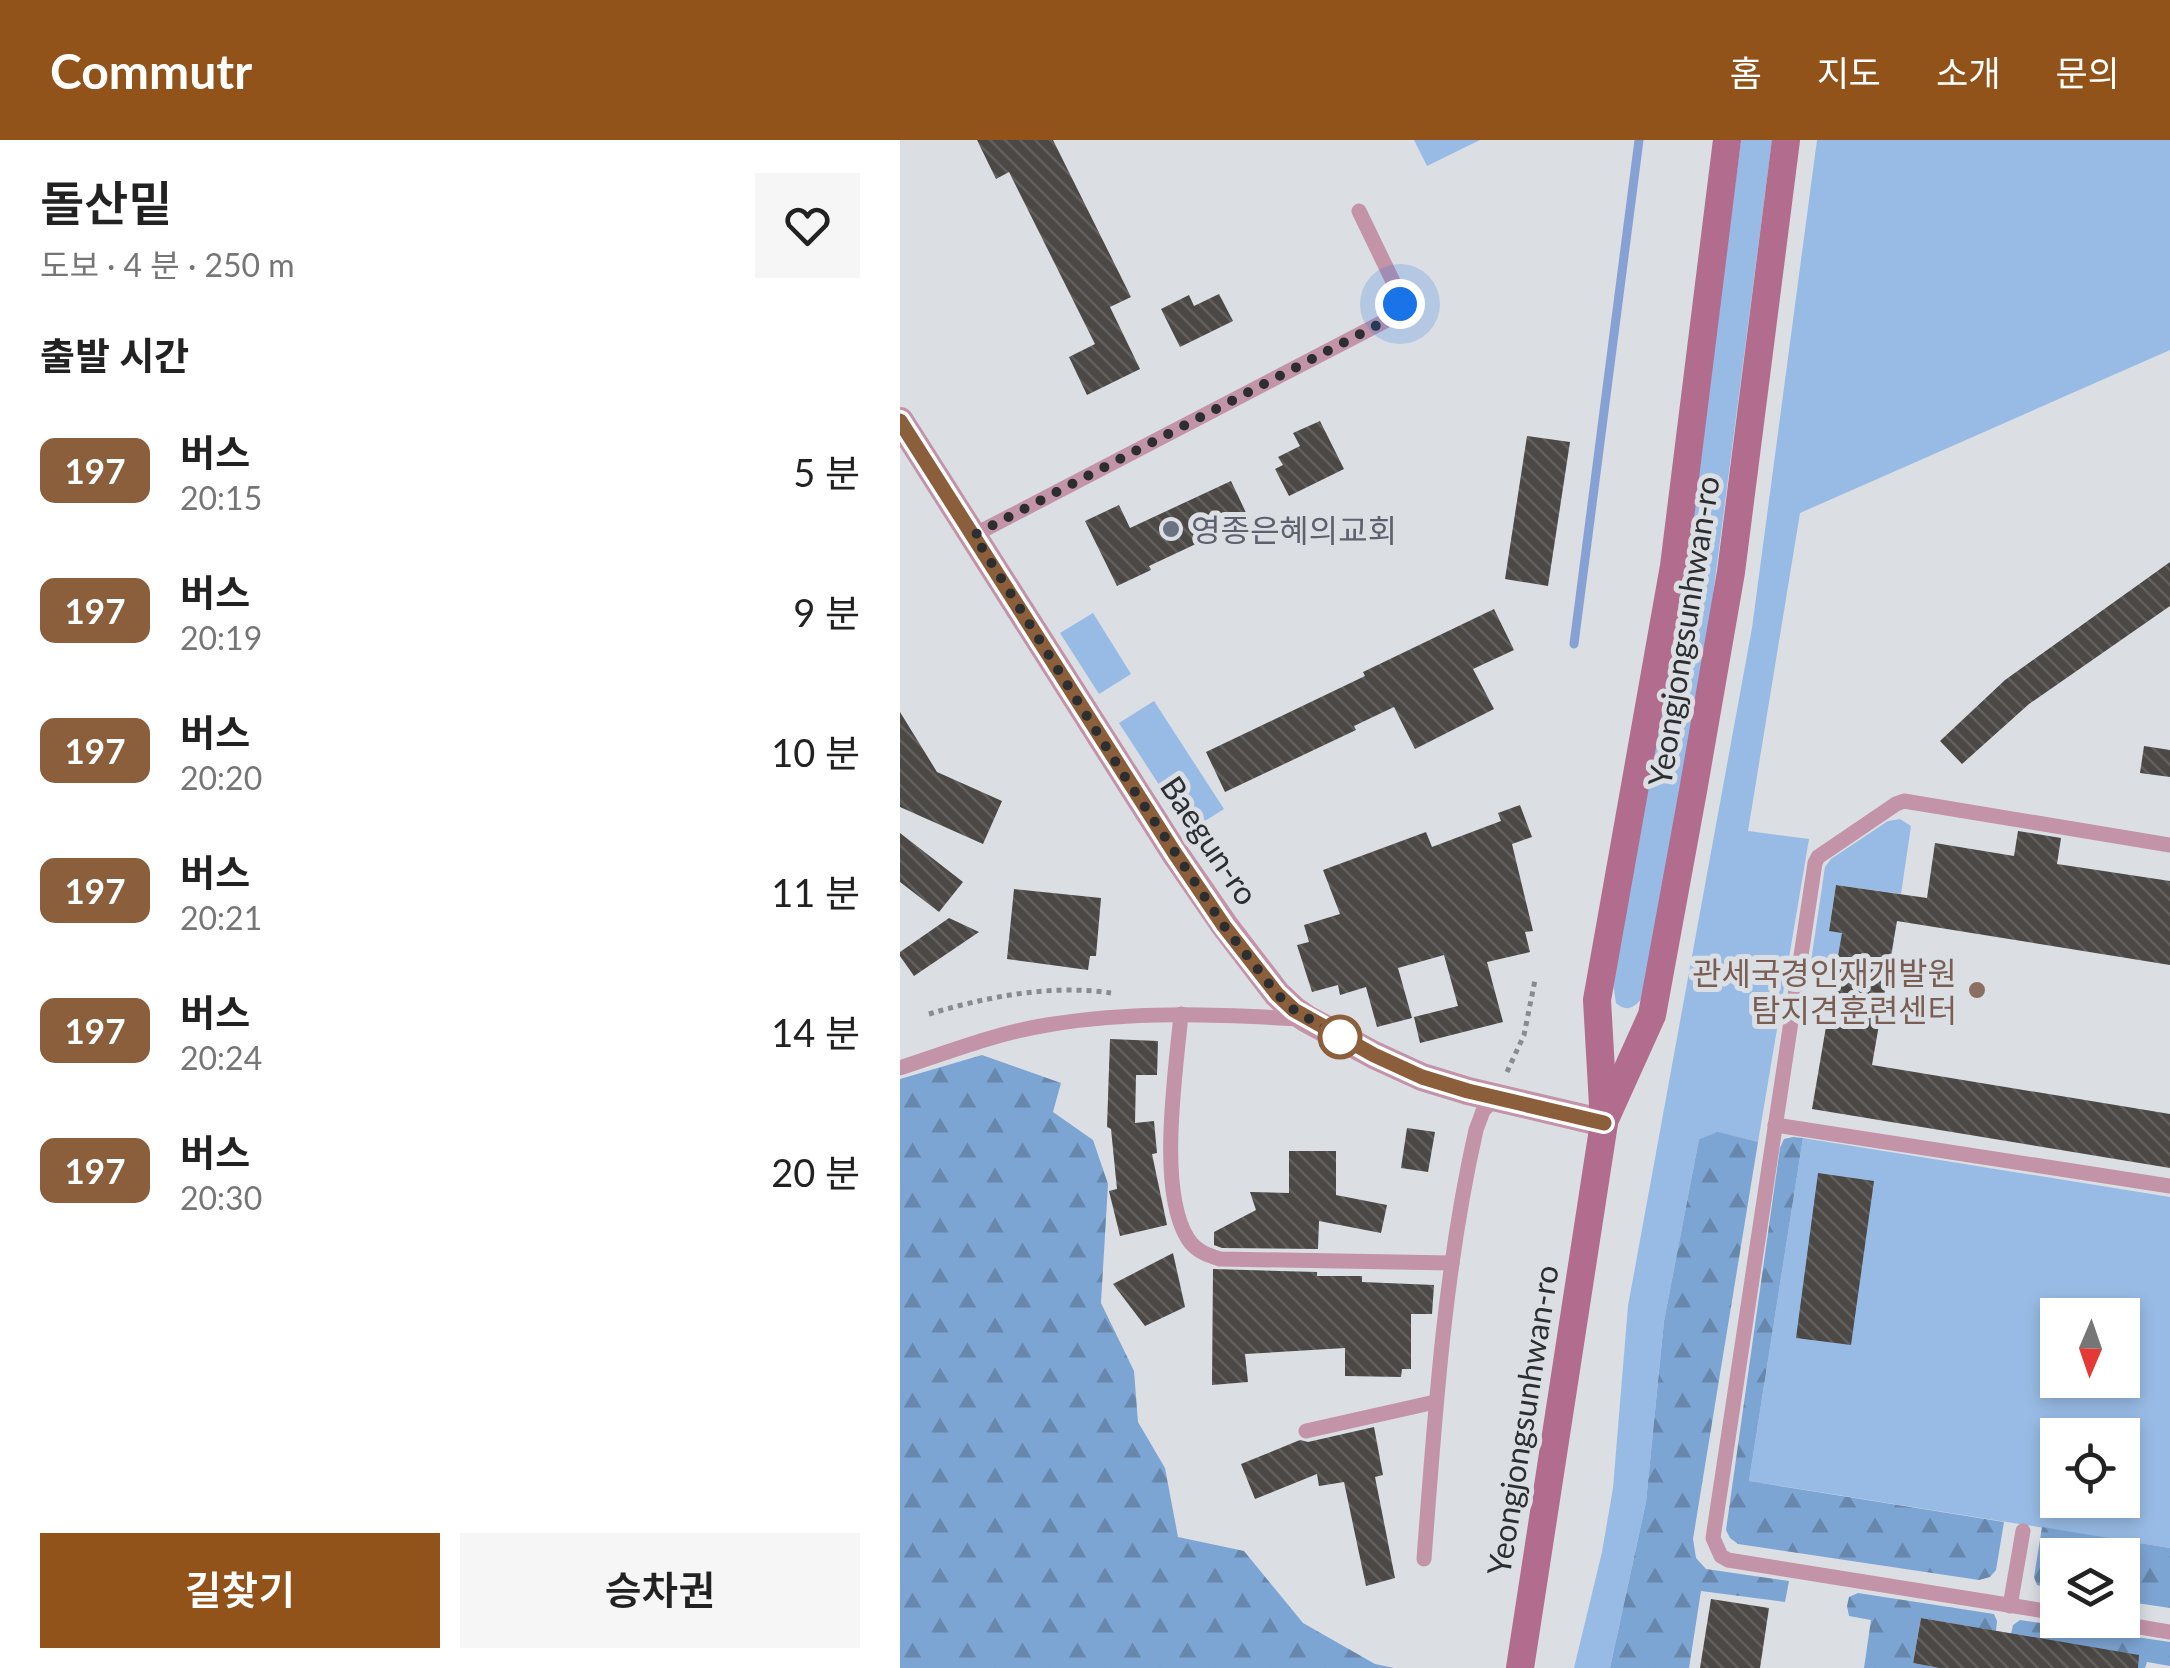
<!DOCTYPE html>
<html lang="ko">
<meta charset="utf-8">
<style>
:root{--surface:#fff;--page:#f6f6f6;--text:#222;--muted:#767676;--accent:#92531a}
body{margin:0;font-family:Lato,"Noto Sans KR",sans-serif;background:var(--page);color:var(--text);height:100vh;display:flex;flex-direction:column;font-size:38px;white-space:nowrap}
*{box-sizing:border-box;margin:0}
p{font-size:32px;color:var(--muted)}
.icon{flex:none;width:55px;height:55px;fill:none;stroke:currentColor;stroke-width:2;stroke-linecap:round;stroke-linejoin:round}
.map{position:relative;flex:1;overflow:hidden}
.drawer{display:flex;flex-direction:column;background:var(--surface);width:900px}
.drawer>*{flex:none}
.badge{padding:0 20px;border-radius:15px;font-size:35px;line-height:65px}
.needle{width:65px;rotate:182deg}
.buttons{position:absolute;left:1140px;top:1158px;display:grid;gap:20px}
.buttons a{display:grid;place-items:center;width:100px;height:100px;border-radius:0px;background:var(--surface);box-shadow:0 5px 15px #0003;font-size:50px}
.you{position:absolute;width:50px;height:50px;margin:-25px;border:8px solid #fff;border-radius:50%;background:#1a73e8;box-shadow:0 0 0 15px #1a73e833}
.map>.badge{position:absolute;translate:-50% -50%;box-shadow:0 0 0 5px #fff}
h2{padding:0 40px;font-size:38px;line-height:90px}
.round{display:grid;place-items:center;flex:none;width:105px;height:105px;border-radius:0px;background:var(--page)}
.head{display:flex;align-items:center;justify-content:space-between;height:170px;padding:0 40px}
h1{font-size:48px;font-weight:600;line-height:75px}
.cta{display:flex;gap:20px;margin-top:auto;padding:20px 40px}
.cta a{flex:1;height:115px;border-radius:0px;background:var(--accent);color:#fff;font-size:40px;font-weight:600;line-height:115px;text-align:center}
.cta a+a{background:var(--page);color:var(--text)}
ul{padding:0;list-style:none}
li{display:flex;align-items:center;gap:30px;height:140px;padding:0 40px}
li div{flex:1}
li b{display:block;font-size:38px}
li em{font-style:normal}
li .badge{min-width:110px;font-weight:700;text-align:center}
header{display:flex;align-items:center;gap:60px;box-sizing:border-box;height:140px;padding:0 50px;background:var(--accent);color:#fff}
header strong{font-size:48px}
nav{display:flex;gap:55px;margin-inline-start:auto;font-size:35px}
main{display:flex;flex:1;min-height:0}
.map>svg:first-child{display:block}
.green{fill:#98bbe5;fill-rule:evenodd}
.forest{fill:url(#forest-firs)}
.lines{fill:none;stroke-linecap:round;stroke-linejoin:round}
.stream{stroke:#88a1d5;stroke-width:9}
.building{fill:url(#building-back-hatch)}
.path{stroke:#898b8f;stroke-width:5;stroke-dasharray:5 5;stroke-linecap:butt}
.service{stroke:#c393a8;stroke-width:15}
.tertiary{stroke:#c393a8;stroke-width:28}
.secondary{stroke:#b26d8e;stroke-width:28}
.line-casing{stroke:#fff;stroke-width:22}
.line{stroke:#8b5e3c;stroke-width:15}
.walk{stroke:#2d2e30;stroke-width:10;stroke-dasharray:0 18}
.worship-dot{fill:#6b7280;stroke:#dbdee3;stroke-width:4}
.education-dot{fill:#8d6e63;stroke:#dbdee3;stroke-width:4}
.stop-dot{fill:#fff;stroke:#8b5e3c;stroke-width:5}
.labels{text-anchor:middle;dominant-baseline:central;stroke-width:10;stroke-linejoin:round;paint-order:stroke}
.worship-label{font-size:32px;fill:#5b616d;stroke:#dbdee3;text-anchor:start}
.street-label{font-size:32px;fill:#2d2e30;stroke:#dbdee3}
.education-label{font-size:32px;fill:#785e54;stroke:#dbdee3;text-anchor:end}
</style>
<header>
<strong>Commutr</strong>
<nav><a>홈</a><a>지도</a><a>소개</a><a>문의</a></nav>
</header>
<main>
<section class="drawer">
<div class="head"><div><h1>돌산밑</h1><p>도보 · 4 분 · 250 m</p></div><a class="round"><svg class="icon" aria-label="heart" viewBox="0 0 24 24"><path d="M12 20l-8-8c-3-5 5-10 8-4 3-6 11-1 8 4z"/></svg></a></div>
<h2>출발 시간</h2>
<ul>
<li><span class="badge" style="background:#8b5e3c;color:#fff">197</span><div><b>버스</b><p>20:15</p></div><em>5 분</em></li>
<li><span class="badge" style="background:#8b5e3c;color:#fff">197</span><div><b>버스</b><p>20:19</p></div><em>9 분</em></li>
<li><span class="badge" style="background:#8b5e3c;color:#fff">197</span><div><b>버스</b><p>20:20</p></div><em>10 분</em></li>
<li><span class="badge" style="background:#8b5e3c;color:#fff">197</span><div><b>버스</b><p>20:21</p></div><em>11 분</em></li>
<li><span class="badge" style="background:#8b5e3c;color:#fff">197</span><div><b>버스</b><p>20:24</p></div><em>14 분</em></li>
<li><span class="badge" style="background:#8b5e3c;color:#fff">197</span><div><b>버스</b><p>20:30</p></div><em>20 분</em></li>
</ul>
<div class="cta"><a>길찾기</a><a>승차권</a></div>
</section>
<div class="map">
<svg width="1270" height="1528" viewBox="0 0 1270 1528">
<defs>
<pattern id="forest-firs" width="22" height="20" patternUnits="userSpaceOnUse" patternTransform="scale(2.5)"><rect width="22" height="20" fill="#7da5d4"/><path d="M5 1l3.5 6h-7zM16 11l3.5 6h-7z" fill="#6787ac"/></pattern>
<pattern id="building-back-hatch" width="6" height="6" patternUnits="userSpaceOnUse" patternTransform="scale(2.5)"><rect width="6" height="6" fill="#4b4845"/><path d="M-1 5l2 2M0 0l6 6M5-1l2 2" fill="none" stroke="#62605e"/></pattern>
</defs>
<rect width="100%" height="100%" fill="#dbdee3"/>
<g class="green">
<polygon points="514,0 580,0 527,26"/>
<path d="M841 0H872L805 517 743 857C735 867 727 873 716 863L713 843 784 443Z"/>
<polygon points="917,0 1270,0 1270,210 900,373 848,691 909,699 858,1002 818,993 799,999 764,1181 746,1362 710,1528 674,1528 702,1412 713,1348 728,1166 852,488"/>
<polygon points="193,473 231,534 199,554 160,493"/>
<polygon points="254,561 324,669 289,691 219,583"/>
<polygon points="1000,679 1011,686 1001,754 936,745 929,790 994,800 988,839 910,828 925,727 931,719 988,681"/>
<path d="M903 998 1270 1057V1408L849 1341ZM1158 1175H1222V1240H1158ZM1158 1295H1222V1360H1158Z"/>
</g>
<g class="forest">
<polygon points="82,915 161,943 153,972 193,1000 208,1044 201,1163 234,1231 238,1282 265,1328 278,1397 344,1411 403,1483 475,1524 494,1528 0,1528 0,939"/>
<polygon points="818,992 858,1002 793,1399 796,1418 806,1429 889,1441 885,1462 801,1451 789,1528 710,1528 746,1362 764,1181 799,999"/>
<polygon points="893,997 903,998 849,1341 1104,1382 1096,1430 1090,1437 1079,1440 838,1404 830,1398 826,1390 880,1008 884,999"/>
<polygon points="1142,1387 1270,1408 1270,1468 1223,1461 1222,1415 1158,1415 1157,1451 1137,1445 1134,1437"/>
<polygon points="958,1453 1094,1474 1097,1481 1096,1491 1021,1478 1013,1523 1039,1528 964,1528 971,1480 949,1476 947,1466 949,1457"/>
<polygon points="1120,1480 1270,1502 1270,1526 1247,1522 1245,1528 1207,1528 1111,1494 1113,1485"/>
</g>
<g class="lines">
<polyline class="stream" points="674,504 739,0"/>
</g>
<g class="building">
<polygon points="77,0 153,0 231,157 210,167 240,229 187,255 169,217 195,204 109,32 96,39"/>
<polygon points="319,154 333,181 280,207 261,169 289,155 294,166"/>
<polygon points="420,281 444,329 389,356 375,329 383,325 378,317 400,306 393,293"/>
<polygon points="627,296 670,302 648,446 605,439"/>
<polygon points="331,341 349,379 249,426 251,430 217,446 185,381 219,365 230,388"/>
<polygon points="1270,422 1270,466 1129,564 1062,624 1040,601 1105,540"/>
<polygon points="594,469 614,510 573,529 594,569 515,609 494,567 454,586 456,590 325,652 306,612 465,536 463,532"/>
<polygon points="0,572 37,632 102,661 83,704 0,667"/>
<polygon points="1244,606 1270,610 1270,637 1240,633"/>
<polygon points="620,665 632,697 612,704 633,791 625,792 630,812 587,822 603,882 520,903 514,877 558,866 544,815 498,828 512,878 477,887 466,847 440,855 438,845 412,852 397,805 409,802 404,785 440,774 423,730 526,692 532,707 601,681 598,673"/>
<polygon points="1118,691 1161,698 1157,724 1270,741 1270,825 997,781 972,925 1270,974 1270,1028 912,969 942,793 929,791 936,745 1027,758 1035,703 1114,716"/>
<polygon points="0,693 63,742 39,772 0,742"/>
<polygon points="114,749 201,758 196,816 190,816 188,830 107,819"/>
<polygon points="49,778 79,792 14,836 0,816 0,812"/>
<polygon points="210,899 258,901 257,935 236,935 235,983 254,981 257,1013 252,1014 267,1085 220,1096 209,1051 217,1049 211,989 207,987"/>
<polygon points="507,988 535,992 528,1032 501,1028"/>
<polygon points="389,1011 436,1011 436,1055 487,1065 481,1093 419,1081 418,1109 322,1108 314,1105 314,1092 356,1070 350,1052 389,1053"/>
<polygon points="918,1033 974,1041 951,1205 896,1198"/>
<polygon points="273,1113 285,1167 245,1186 213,1144"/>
<polygon points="313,1129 417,1132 417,1136 462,1136 462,1142 534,1145 532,1174 511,1174 511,1229 502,1229 501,1237 445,1236 445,1208 345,1214 348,1242 312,1245"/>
<polygon points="474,1287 483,1335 475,1337 495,1438 466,1446 444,1342 419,1346 417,1334 355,1359 341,1324 400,1300 408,1302"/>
<polygon points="811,1459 869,1468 860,1528 800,1528"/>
<polygon points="1021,1478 1239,1515 1238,1528 1039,1528 1013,1523"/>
</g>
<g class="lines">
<g class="path">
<path d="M29 874C86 857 151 844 211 853"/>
<polyline points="607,932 624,895 635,840"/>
</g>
<g class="service">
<path d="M74 395 487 180C497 172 501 167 499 154L459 71"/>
<path d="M281 874C276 931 257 1050 288 1099 296 1111 307 1115 320 1119L552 1123"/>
<path d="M0 928C48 912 97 893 147 885 231 871 314 874 399 879"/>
<polyline points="875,985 1270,1046"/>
<polyline points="406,1291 535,1262"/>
<path d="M524 1419C535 1275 544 1131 576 990L583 971 596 957"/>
<polyline points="1110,1466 1123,1391"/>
<polyline points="1158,1473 828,1420 821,1416 813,1398 915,723 918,717 996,664 1004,661 1270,705"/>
<polyline points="1198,1480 1270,1492"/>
</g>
<polyline class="tertiary" points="0,281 274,712 325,786 377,854 394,870 407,879 474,915 522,937 568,951 704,983"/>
<g class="secondary">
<polyline points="706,977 752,875 793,651 831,432 886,0"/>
<polyline points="620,1528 704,983 697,860 774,426 827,0"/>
</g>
</g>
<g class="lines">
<defs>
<polyline id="line" points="0,281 274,712 324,786 377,854 394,870 474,915 522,937 568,951 704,983"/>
</defs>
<use href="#line" class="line-casing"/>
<use href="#line" class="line"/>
<polyline class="walk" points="440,897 394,870 377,854 324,786 223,634 74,395 487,180 496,172 500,164"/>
</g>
<circle class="worship-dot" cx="271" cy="389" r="10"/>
<circle class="education-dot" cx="1077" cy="850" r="10"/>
<circle class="stop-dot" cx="440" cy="897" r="20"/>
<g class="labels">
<g class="worship-label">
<text x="291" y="389">영종은혜의교회</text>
</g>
<g class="street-label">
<text transform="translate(783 491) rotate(-81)">Yeongjongsunhwan-ro</text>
<text transform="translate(310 700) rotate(56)">Baegun-ro</text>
<text transform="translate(622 1280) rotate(-81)">Yeongjongsunhwan-ro</text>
</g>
<g class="education-label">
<text x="1057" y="832">관세국경인재개발원<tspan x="1057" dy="37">탐지견훈련센터</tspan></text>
</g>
</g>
</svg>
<div class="buttons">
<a><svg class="needle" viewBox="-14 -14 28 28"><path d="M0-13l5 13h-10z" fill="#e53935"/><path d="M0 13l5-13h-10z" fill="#767676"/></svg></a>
<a><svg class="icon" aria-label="locate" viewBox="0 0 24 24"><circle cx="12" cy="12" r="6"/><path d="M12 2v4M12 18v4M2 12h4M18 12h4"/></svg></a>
<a><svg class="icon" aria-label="layers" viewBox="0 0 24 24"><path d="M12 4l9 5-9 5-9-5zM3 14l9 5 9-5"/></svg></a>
</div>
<div class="you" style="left:500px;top:164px"></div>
</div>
</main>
